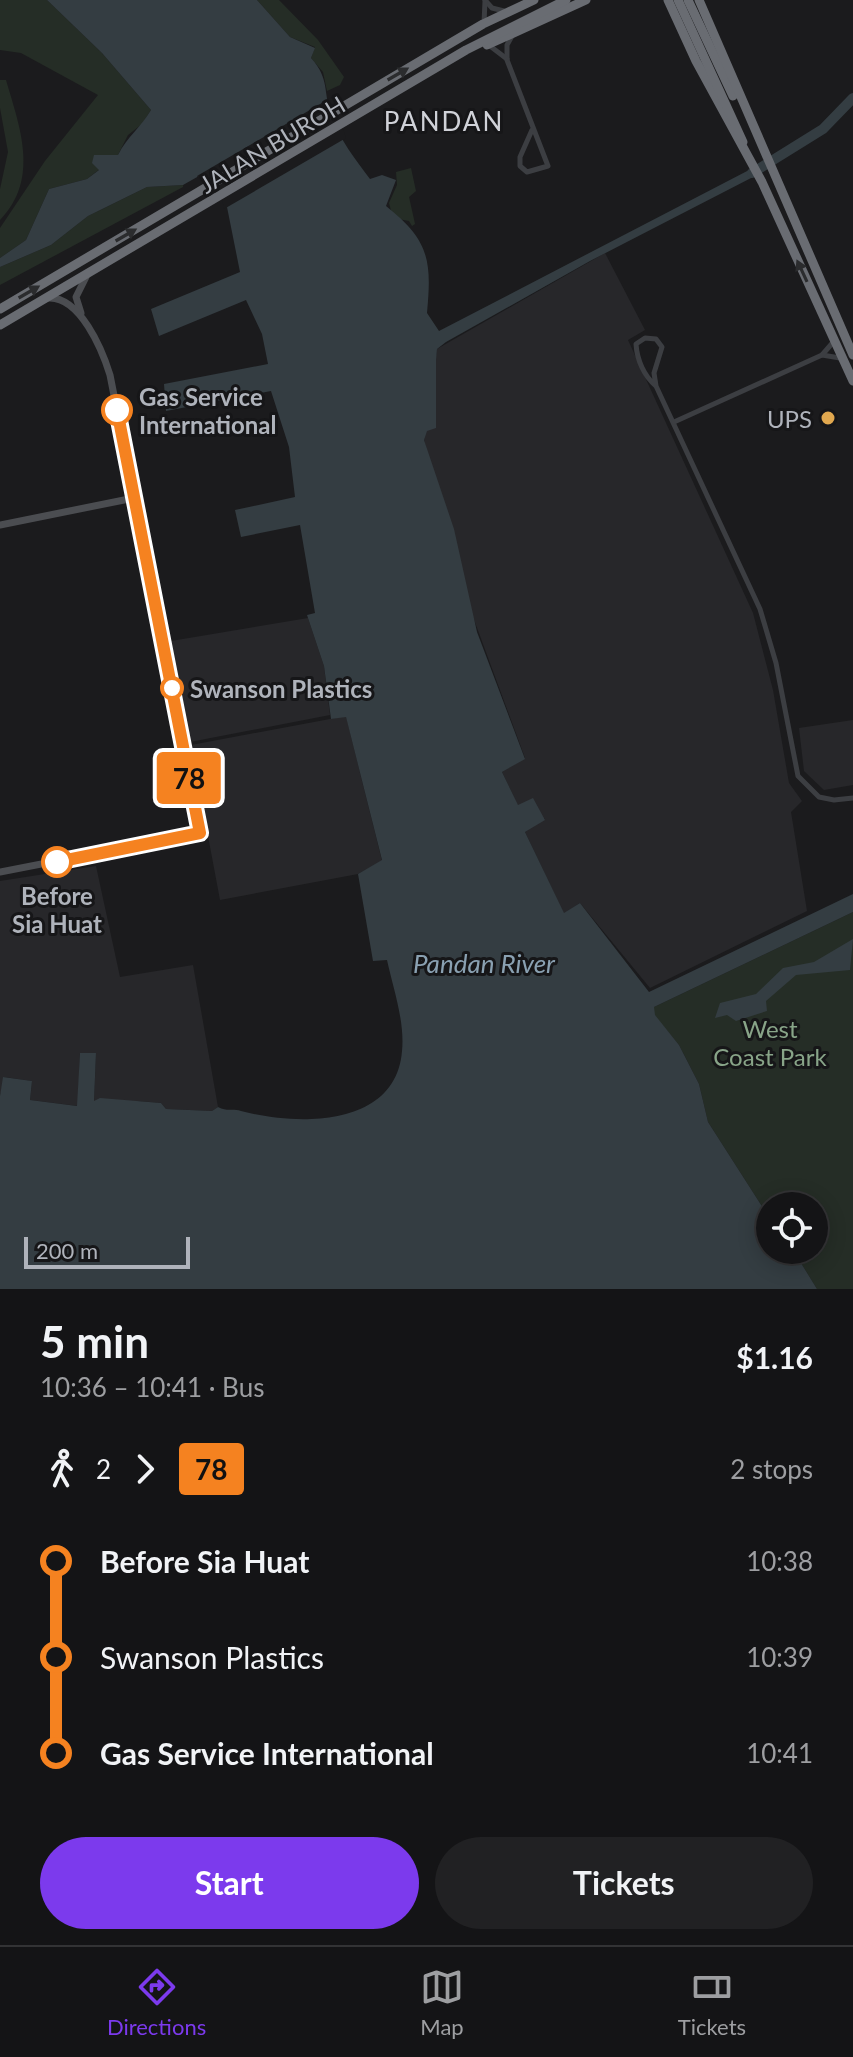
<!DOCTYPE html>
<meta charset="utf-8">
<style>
:root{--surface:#141416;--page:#212123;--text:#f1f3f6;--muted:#9d9ea1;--line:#333335;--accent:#7c3aed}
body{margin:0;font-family:Lato,sans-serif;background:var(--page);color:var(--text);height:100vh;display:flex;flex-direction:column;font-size:30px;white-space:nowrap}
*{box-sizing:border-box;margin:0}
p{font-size:26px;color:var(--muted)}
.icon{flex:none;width:44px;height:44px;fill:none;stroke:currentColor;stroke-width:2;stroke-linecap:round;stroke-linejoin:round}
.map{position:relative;height:1289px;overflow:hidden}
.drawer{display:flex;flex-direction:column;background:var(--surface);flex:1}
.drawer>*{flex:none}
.badge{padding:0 16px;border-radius:6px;font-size:28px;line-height:52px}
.tools{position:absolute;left:756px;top:1192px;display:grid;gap:16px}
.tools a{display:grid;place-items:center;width:72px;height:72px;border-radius:50%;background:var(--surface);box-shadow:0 4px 20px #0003,0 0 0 2px var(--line);font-size:40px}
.scale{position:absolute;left:24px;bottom:20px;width:166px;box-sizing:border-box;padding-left:8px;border:4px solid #afb3bb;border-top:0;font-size:22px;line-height:28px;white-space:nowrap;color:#afb3bb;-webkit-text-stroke:6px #161618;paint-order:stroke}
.map>.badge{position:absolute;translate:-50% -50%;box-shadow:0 0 0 4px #fff}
.legs{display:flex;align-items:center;gap:12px;height:88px;padding:0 40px;font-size:26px}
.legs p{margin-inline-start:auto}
.head{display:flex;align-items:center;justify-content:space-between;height:136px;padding:0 40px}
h1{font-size:44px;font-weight:700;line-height:60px}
.primary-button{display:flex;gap:16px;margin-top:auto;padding:16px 40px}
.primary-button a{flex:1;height:92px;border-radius:48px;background:var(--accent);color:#fff;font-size:32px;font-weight:700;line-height:92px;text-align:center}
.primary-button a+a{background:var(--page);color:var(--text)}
ul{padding:0 40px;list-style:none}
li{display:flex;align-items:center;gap:28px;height:96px;font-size:30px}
li i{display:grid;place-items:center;width:12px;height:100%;margin:0 10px;background:currentColor}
li i::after{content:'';width:20px;height:20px;margin:-10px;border:6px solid;border-radius:50%;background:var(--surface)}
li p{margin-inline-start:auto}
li:first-child i{background:linear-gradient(#0000 50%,currentColor 0)}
li:last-child i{background:linear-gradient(currentColor 50%,#0000 0)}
.dock{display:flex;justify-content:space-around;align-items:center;height:112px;border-top:2px solid var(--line);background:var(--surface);font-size:22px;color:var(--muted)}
.dock a{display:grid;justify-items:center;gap:4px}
.dock .selected{color:var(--accent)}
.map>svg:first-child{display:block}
.built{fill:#27272a}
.green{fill:#252d26}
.water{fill:#343d42}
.pier{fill:#1b1b1d}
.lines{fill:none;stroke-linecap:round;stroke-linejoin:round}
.river{stroke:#343d42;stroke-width:10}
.street{stroke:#3c3e42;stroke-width:5}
.secondary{stroke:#4b4d51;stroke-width:7}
.highway{stroke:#696c72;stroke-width:9}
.oneway{fill:#2b2c2e}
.line-1-casing{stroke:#fff;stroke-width:18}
.line-1{stroke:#f58220;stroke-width:12}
.stop-1-dot{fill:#fff;stroke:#f58220;stroke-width:4}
.poi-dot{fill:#e1a84f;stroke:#161618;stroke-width:3}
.labels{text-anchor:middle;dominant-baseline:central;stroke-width:6;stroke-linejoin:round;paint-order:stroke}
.street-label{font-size:24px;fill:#afb3bb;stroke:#161618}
.stop-label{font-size:24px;font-weight:bold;fill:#afb3bb;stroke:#161618;text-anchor:start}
.poi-label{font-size:24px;fill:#afb3bb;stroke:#161618;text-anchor:end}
.park-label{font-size:24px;fill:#88a488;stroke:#161618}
.neighbourhood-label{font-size:26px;letter-spacing:2px;fill:#d0d2d8;stroke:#161618}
.water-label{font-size:26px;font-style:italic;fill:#8aa1b2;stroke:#161618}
</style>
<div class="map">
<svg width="853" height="1289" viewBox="0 0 853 1289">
<rect width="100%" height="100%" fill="#1b1b1d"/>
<g class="built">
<polygon points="605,253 645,330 628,340 753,613 773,690 789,783 802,801 791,812 807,911 650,988 580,903 564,914 525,832 545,819 518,806 502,772 525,758 462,587 424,440 437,349"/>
<polygon points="308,618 324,666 330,715 190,742 171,641"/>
<polygon points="346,716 382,861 358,874 220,900 191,745"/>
<polygon points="853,720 853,785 824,790 804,771 799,728"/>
<polygon points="96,866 120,977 193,965 218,1107 212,1111 166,1109 161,1103 138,1101 94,1101 96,1054 80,1053 78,1106 30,1100 32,1081 4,1077 0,1096 0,881"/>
</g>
<g class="green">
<polygon points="0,0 47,0 102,53 151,110 142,124 128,135 118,155 87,179 49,189 26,240 0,258 0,228 45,161 98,95 21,53 0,50"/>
<polygon points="257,0 279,0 318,40 344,77 340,85 327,91 323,72 311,58 315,47 290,37"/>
<path d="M0 80H6C20 128 40 179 0 220V189L8 152 0 108Z"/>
<polygon points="411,168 416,191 409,197 415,224 412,226 409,221 393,218 389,203 397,185 396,172"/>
<polygon points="183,185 183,187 0,285 0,267 51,245 88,216 147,187"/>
<polygon points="853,912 853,1289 817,1289 793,1250 814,1250 814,1206 770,1206 770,1219 708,1122 699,1084 679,1045 654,1015 654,1007"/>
</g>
<g class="water">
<path d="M47 0H257L290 37 315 48 311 58C330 79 323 92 331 115 340 140 355 159 370 179L382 175 396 180 386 206C429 240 432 260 427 313L439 331 751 169 753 177 590 261 446 342 437 349 436 360V428L427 431 424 440 454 529 477 632 525 759 502 772 518 805 533 798 545 820 525 832 564 913 580 903 649 992 853 894V912L654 1007 655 1015 679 1045 699 1084 708 1122 770 1219V1250H793L817 1289H0V1096L3 1077 32 1081 30 1100 77 1106 80 1053H96L94 1101 100 1098 161 1103 166 1109 212 1111 218 1107C227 1112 232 1108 241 1111 296 1126 396 1128 402 1051 405 1021 393 988 387 960L373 961 358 874 382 860 346 717 331 719 324 666 307 615 315 613 300 525 241 537 235 510 295 497 289 447 271 391 166 411 164 384 268 364 262 334 246 300 159 336 151 309 240 272 221 177 206 172 183 185 147 187 88 216 51 245 0 267V258L26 240 49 189 87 179 99 170 92 163 94 155H118C127 137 141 127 151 110L102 53Z"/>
<polygon points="853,939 850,970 796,975 766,1001 767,1011 736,1021 727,1015 715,1018 720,1003 756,994 783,968 814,962"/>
</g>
<polygon class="pier" points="332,97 346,138 224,209 218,180 206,177 200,180 197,176"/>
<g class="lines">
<polyline class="river" points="752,173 823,129 853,98"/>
<g class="street">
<polyline points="485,0 492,8 504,11"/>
<polyline points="484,23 485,1"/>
<polyline points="512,36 507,45 507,60 548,166 527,172 520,166 520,157 532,130"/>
<polyline points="490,46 507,59"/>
<polyline points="822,355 840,358"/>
<path d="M656 386C644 376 637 360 636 344L645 338 656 339 662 347 654 373 656 386 760 609 776 663 798 776 819 797 834 800 853 798"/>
<polyline points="674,422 822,355 835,340"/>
</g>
<g class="secondary">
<polyline points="81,313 76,297 86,277"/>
<polyline points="0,525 134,498"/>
<path d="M0 872 200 833 110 375C102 349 80 297 49 298"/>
</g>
<g class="highway">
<polyline points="668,0 696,61 762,182 853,381"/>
<polyline points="678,0 743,142"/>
<polyline points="688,0 733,96"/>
<polyline points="699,0 853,355"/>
<polyline points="487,45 586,0"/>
<polyline points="0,309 483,24 534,0"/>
<polyline points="0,325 466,50 566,0"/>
</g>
</g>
<defs><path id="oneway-solid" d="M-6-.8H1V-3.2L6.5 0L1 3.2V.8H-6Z" transform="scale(2)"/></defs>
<g class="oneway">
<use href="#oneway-solid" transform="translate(398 74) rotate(-30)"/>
<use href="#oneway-solid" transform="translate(126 235) rotate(-30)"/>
<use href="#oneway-solid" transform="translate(802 271) rotate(-115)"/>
<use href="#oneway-solid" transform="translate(29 292) rotate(-30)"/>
</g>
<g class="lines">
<defs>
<polyline id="line-1" points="57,862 200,833 117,410"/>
</defs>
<use href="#line-1" class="line-1-casing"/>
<use href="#line-1" class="line-1"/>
</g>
<g class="stop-1-dot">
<circle cx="117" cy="410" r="14"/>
<circle cx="172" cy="688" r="10"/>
<circle cx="57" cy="862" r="14"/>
</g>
<circle class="poi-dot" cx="828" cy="418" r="8"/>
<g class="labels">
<g class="street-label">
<text transform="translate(272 144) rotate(-31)">JALAN BUROH</text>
</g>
<g class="stop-label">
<text x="139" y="396">Gas Service<tspan x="139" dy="28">International</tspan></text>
<text x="190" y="688">Swanson Plastics</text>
<text x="57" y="895" text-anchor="middle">Before<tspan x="57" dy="28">Sia Huat</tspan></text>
</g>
<g class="poi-label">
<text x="812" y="418">UPS</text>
</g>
<g class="park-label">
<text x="770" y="1028">West<tspan x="770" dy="28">Coast Park</tspan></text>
</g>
<g class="neighbourhood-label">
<text x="444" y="121">PANDAN</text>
</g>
<g class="water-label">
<text x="484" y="963">Pandan River</text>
</g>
</g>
</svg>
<div class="tools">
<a><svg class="icon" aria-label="locate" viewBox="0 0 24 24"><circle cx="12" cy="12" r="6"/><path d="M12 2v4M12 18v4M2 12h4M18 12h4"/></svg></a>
</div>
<div class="scale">200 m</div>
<b class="badge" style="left:189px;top:778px;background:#f58220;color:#111">78</b>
</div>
<section class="drawer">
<div class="head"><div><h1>5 min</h1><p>10:36 – 10:41 · Bus</p></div><b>$1.16</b></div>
<div class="legs"><svg class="icon" aria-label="walk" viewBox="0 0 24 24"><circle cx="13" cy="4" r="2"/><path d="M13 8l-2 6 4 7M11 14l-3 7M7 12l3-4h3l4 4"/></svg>2<svg class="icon" aria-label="forward" viewBox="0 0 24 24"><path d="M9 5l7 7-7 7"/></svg><b class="badge" style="background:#f58220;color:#111">78</b><p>2 stops</p></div>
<ul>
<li><i style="color:#f58220"></i><b>Before Sia Huat</b><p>10:38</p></li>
<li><i style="color:#f58220"></i><span>Swanson Plastics</span><p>10:39</p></li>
<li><i style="color:#f58220"></i><b>Gas Service International</b><p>10:41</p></li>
</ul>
<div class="primary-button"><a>Start</a><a>Tickets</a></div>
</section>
<nav class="dock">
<a class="selected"><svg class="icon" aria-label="directions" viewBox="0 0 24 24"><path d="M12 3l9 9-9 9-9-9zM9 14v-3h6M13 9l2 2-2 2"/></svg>Directions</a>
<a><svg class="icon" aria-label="map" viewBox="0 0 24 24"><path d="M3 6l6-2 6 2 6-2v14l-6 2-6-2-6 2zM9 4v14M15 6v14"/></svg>Map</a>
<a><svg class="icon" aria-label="tickets" viewBox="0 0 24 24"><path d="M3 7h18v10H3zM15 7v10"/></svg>Tickets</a>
</nav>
